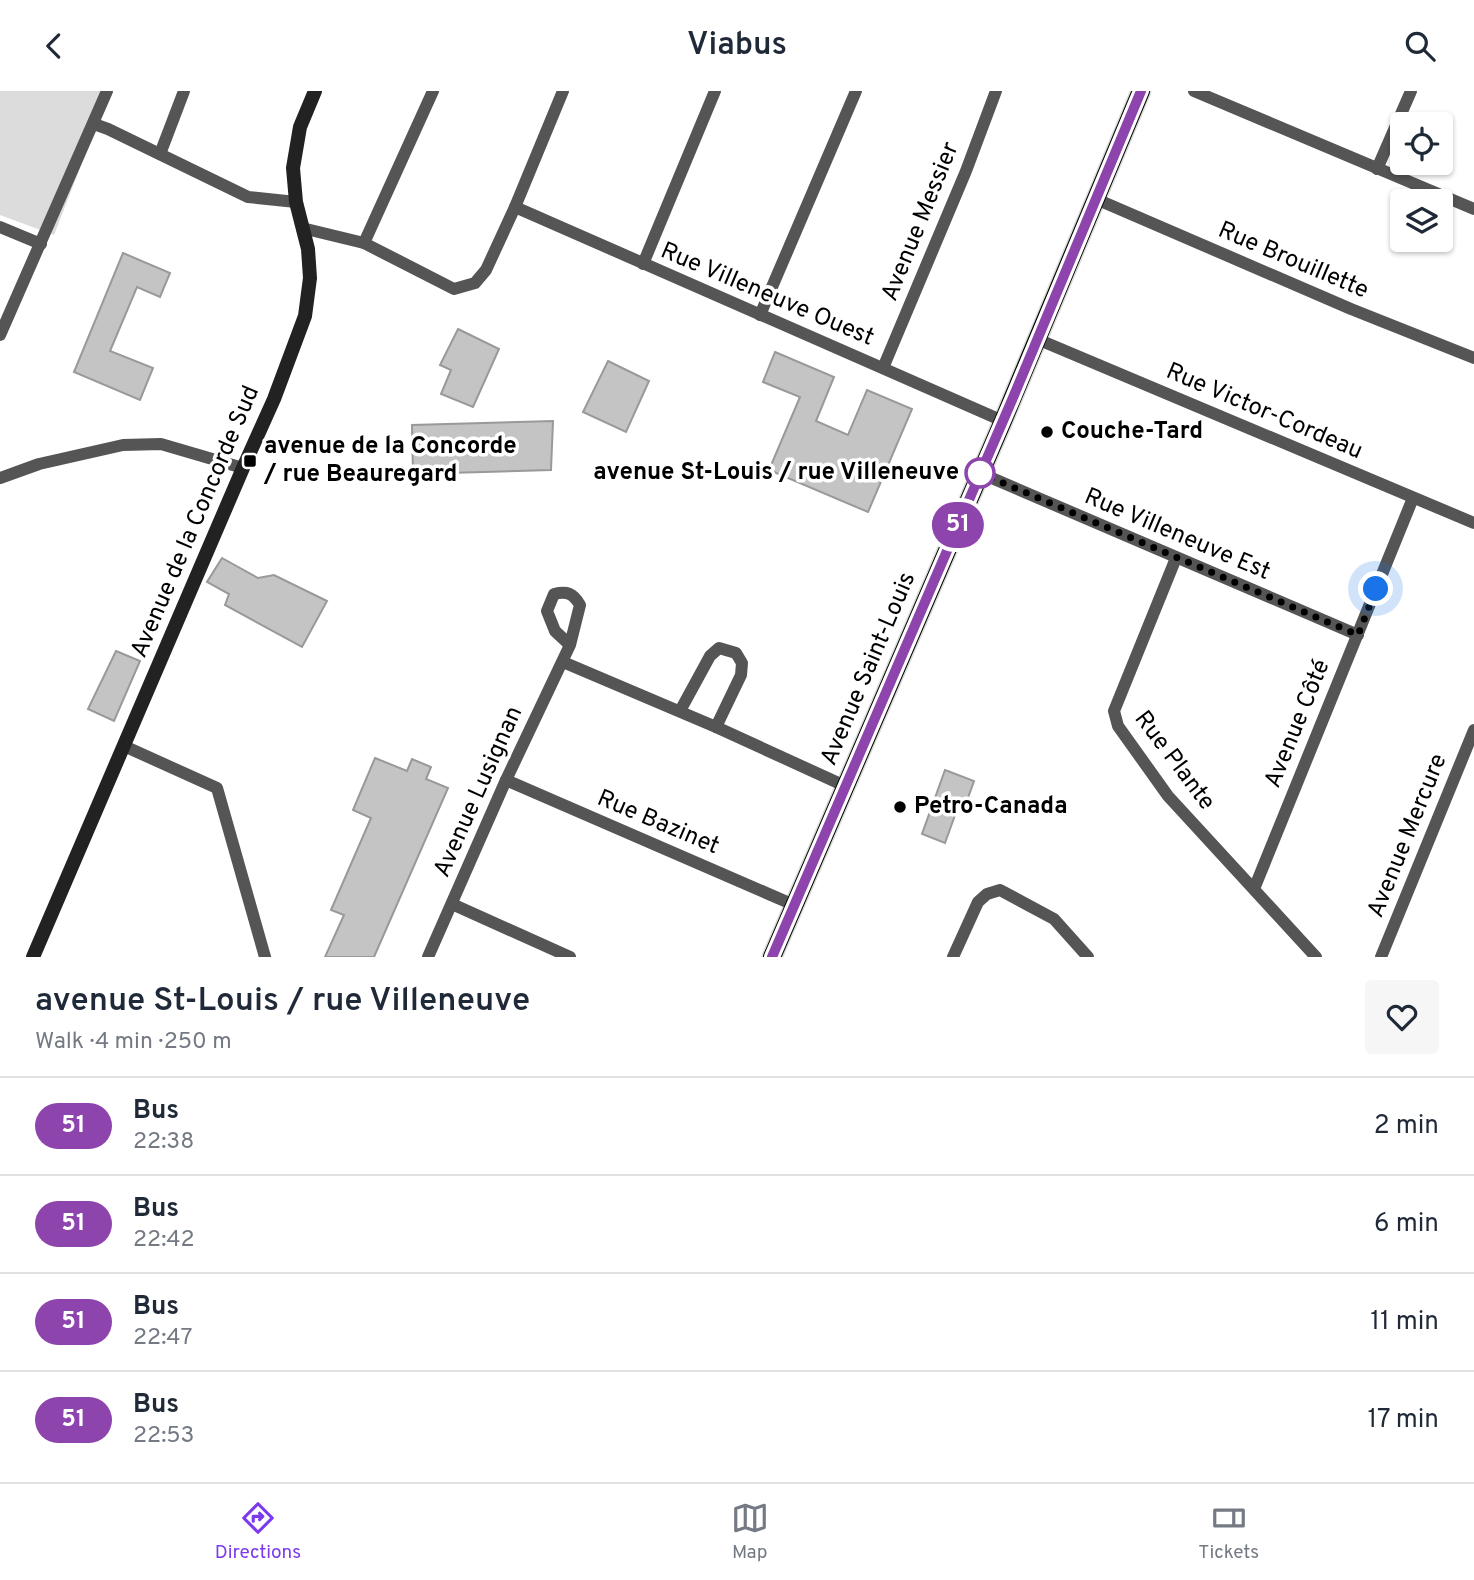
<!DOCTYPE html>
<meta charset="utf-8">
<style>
:root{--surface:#fff;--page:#f6f6f7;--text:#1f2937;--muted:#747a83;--line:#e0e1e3;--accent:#7c3aed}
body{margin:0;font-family:Overpass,sans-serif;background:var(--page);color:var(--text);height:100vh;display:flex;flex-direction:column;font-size:26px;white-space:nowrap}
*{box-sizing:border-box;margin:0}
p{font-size:23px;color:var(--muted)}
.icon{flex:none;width:38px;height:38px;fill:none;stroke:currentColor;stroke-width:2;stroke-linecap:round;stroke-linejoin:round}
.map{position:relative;height:866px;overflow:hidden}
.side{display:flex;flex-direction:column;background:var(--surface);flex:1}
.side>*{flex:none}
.badge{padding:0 14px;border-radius:23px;font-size:24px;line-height:46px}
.fabs{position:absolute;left:1390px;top:21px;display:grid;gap:14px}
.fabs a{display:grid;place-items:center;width:63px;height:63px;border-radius:7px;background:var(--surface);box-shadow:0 2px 5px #0004;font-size:35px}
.you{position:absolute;width:35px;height:35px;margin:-18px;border:5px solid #fff;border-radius:50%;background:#1a73e8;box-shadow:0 0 0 10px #1a73e833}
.map>.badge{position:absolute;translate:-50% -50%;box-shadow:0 0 0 4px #fff}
.round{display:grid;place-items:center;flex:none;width:74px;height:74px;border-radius:7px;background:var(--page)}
.overview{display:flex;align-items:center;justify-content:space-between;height:119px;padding:0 35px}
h1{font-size:33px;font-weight:600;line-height:52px}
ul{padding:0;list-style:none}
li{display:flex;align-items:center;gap:21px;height:98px;padding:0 35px;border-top:2px solid var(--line)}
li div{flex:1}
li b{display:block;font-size:26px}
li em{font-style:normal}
li .badge{min-width:77px;font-weight:700;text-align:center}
header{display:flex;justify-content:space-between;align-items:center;height:91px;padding:0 35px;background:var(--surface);font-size:32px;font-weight:600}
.menu{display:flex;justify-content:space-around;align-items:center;height:98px;border-top:2px solid var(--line);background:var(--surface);font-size:19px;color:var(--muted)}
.menu a{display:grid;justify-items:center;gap:4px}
.menu .current{color:var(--accent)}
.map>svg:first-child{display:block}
.green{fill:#dcdcdc}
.building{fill:#c4c4c4;stroke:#999;stroke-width:2}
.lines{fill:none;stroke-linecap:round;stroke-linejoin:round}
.primary-casing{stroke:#dbdbdb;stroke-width:21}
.street{stroke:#555;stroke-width:12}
.secondary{stroke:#222;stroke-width:14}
.primary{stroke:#000;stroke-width:18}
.line-casing{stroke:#fff;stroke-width:16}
.line{stroke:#8e44ad;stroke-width:10}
.walk{stroke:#000;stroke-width:7;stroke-dasharray:0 12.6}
.poi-dot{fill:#000;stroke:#fff;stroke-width:2.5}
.stop-dot{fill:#fff;stroke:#8e44ad;stroke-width:3.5}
.labels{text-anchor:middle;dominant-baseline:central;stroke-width:7;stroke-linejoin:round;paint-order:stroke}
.street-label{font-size:24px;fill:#000;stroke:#fff}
.poi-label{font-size:24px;font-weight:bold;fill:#000;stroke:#fff;text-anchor:start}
.stop-label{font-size:24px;font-weight:bold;fill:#000;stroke:#fff;text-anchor:end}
</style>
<header><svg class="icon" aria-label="back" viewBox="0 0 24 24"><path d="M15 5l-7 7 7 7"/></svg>Viabus<svg class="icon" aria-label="search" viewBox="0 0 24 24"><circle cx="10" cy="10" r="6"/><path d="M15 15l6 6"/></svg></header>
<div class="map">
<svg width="1474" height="866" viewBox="0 0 1474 866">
<rect width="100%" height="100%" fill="#fff"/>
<polygon class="green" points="0,0 110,0 54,144 0,124"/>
<g class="building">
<polygon points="123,162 170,182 160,206 137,196 110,260 153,277 140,309 74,281"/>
<polygon points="458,238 499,258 473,316 441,303 451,279 440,274"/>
<polygon points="775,261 834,286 816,330 848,344 867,299 912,318 868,421 769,379 800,306 763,291"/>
<polygon points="608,270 649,290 626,341 583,321"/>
<polygon points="553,330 551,379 413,383 412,334"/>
<polygon points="222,467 258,487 274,484 327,510 302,556 225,514 229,503 207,491"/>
<polygon points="116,560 140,570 114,630 88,618"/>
<polygon points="375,667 407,680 412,668 431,676 426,688 448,697 374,866 325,866 344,824 331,819 371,727 353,719"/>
<polygon points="945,679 974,690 964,718 958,716 945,752 922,743"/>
</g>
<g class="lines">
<defs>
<polyline id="primary" points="772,866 1003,330 1141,0"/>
</defs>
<use href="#primary" class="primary-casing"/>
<g class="street">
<polyline points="1194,0 1474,118"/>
<polyline points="94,33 108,38 248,106 296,111"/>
<polyline points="160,63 184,0"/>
<polyline points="1377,78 1411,0"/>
<polyline points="1096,108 1351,218 1474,267"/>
<polyline points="515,116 1003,330"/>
<polyline points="0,136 41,153"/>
<polyline points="302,137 364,152 454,198 475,192 486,179 515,116 563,0"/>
<polyline points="364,152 433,0"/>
<polyline points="643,173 715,0"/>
<polyline points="760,224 856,0"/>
<polyline points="0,244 107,0"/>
<polyline points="1037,248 1474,432"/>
<polyline points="883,277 966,80 996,0"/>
<polyline points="980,382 1358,544"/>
<polyline points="0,387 39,373 123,354 161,353 243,377"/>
<polyline points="1176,467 1114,620 1118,635 1168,705 1316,866"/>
<polyline points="563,571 716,636 845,695"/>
<polyline points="680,620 710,565 719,557 736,562 742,572 741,584 716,636"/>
<polyline points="124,655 217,697 265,866"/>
<polyline points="506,689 794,814"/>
<polyline points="1254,798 1413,407"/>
<polyline points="452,813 570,866"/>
<path d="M428 866 506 689 570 554 580 514C573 502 567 500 554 503L547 520 555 540 570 554"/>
<polyline points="953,866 978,811 987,803 1000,799 1054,828 1088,866"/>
<polyline points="1381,866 1474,639"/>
</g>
<polyline class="secondary" points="33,866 243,377 274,308 305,225 310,187 308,158 296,111 293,77 300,36 315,0"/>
<use href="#primary" class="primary"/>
</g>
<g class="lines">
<defs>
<polyline id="line" points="772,866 1012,309 1141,0"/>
</defs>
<use href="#line" class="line-casing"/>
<use href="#line" class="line"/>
<polyline class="walk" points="980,382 1358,544 1376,498"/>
</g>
<g class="poi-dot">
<circle cx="1047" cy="341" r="7"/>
<rect x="243" y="363" width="14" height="14" rx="3.5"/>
<circle cx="900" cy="716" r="7"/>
</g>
<circle class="stop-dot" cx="980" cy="382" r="14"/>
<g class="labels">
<g class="street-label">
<text transform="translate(921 131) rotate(-68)">Avenue Messier</text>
<text transform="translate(1293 170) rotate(23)">Rue Brouillette</text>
<text transform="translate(767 204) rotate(23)">Rue Villeneuve Ouest</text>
<text transform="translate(1264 321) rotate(23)">Rue Victor-Cordeau</text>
<text transform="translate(196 431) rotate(-67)">Avenue de la Concorde Sud</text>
<text transform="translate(1177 444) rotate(23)">Rue Villeneuve Est</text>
<text transform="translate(869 578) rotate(-67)">Avenue Saint-Louis</text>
<text transform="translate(1298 633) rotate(-68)">Avenue Côté</text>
<text transform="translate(1174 670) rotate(53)">Rue Plante</text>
<text transform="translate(479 701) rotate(-66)">Avenue Lusignan</text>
<text transform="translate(658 732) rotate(23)">Rue Bazinet</text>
<text transform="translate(1408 745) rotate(-68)">Avenue Mercure</text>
</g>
<g class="poi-label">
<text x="1061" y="341">Couche-Tard</text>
<text x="264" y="356">avenue de la Concorde<tspan x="264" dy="28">/ rue Beauregard</tspan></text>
<text x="914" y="716">Petro-Canada</text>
</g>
<g class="stop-label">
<text x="959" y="382">avenue St-Louis / rue Villeneuve</text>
</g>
</g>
</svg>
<div class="fabs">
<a><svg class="icon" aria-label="locate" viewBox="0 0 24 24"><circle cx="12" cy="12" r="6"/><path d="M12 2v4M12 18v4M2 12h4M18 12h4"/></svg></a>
<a><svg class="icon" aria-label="layers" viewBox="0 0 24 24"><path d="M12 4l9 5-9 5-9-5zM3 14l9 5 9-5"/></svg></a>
</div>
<div class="you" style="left:1376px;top:498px"></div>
<b class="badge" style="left:958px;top:434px;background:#8e44ad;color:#fff">51</b>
</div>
<section class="side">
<div class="overview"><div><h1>avenue St-Louis / rue Villeneuve</h1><p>Walk · 4 min · 250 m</p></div><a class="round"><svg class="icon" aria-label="heart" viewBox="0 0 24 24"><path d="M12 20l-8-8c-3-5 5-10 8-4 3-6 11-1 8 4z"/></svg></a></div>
<ul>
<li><span class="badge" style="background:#8e44ad;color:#fff">51</span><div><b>Bus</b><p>22:38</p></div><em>2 min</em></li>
<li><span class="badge" style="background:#8e44ad;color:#fff">51</span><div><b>Bus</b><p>22:42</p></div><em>6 min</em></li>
<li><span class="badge" style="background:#8e44ad;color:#fff">51</span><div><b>Bus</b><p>22:47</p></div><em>11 min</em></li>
<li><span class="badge" style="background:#8e44ad;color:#fff">51</span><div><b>Bus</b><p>22:53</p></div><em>17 min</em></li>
</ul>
</section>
<nav class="menu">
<a class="current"><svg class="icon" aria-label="directions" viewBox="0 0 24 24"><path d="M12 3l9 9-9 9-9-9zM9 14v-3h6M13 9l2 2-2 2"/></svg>Directions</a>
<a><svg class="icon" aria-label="map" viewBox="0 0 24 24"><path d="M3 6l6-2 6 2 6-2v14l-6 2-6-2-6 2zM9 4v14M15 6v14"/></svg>Map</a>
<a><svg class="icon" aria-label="tickets" viewBox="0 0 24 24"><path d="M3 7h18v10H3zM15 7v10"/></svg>Tickets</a>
</nav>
